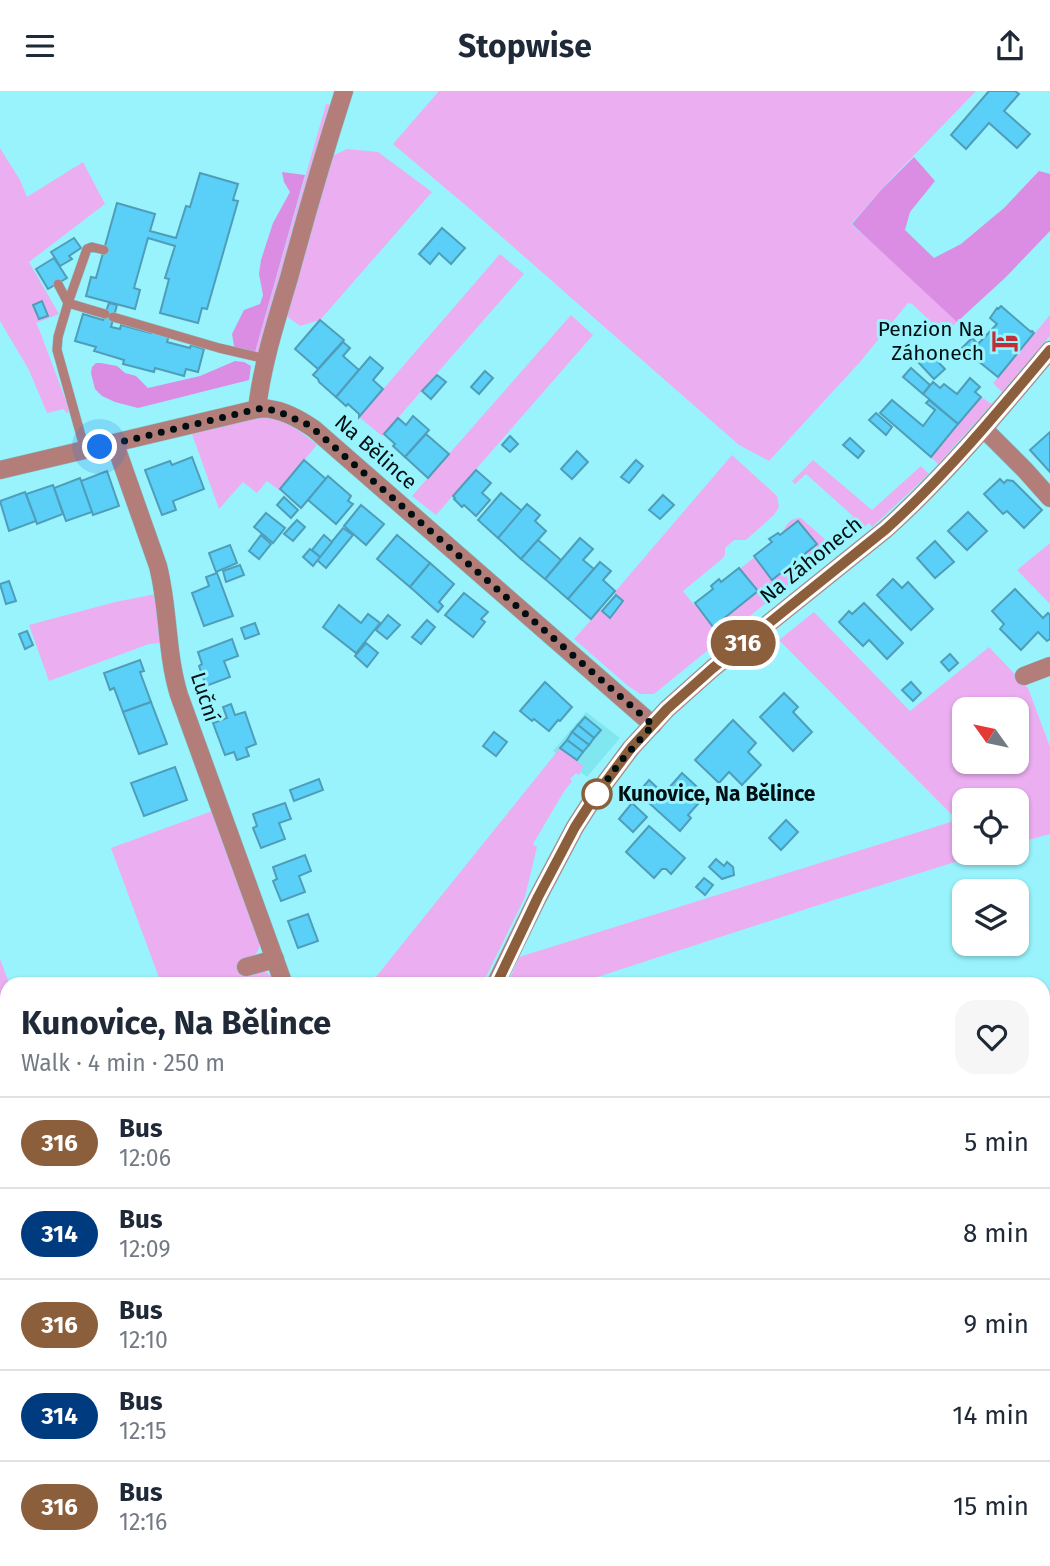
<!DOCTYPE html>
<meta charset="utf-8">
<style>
:root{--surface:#fff;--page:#f6f6f7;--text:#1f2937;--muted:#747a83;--line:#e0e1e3}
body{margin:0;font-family:"Fira Sans",sans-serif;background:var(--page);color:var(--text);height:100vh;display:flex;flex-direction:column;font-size:26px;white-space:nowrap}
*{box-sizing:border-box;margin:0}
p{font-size:23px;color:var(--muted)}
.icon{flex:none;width:38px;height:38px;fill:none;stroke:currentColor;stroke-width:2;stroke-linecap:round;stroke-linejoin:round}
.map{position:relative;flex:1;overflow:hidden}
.sheet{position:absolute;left:0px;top:886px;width:1050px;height:590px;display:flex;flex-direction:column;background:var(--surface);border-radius:21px 21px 0 0;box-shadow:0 2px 5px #0004}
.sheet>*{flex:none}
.badge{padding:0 14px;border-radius:23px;font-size:24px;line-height:46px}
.needle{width:46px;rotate:303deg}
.tools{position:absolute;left:952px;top:606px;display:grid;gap:14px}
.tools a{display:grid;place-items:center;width:77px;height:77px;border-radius:14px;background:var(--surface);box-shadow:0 2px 5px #0004;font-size:35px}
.you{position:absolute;width:35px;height:35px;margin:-18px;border:5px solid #fff;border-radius:50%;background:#1a73e8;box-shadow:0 0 0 10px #1a73e833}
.map>.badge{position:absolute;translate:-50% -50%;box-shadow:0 0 0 4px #fff}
.round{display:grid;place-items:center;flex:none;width:74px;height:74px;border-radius:21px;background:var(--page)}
.overview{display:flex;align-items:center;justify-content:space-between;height:119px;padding:0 21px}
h1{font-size:33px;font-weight:700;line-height:52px}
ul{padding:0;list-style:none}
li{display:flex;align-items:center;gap:21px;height:91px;padding:0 21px;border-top:2px solid var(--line)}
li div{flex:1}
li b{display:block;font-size:26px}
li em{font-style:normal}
li .badge{min-width:77px;font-weight:700;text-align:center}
header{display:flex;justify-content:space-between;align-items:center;height:91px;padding:0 21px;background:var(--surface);font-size:32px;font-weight:700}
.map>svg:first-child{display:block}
.built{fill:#80e7f0}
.green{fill:#ebaff1;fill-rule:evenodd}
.forest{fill:#db8ce3}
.building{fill:#5acff7;stroke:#4f9db9;stroke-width:2}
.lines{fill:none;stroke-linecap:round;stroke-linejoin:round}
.lane-casing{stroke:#81cfd6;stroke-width:10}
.street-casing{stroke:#81cfd6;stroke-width:19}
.lane{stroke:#b37e7a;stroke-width:9}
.street{stroke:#b37e7a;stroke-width:18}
.line-casing{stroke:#fff;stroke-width:16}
.line{stroke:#8b5e3c;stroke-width:10}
.walk{stroke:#000f11;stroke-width:7;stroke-dasharray:0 12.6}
.stop-dot{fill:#fff;stroke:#8b5e3c;stroke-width:3.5}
.labels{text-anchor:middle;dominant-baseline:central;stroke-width:6;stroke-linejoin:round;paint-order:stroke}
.poi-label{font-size:21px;fill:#000f11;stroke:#99f3fc;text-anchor:end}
.street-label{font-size:21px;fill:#000f11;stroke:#99f3fc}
.stop-label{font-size:21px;font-weight:bold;fill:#000f11;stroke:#99f3fc;text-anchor:start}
</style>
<header><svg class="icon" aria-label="menu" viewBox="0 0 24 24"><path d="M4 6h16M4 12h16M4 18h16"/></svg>Stopwise<svg class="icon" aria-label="share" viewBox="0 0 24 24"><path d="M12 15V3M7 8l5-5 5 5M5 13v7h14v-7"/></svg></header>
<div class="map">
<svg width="1050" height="1475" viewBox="0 0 1050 1475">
<rect width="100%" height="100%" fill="#99f3fc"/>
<polygon class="built" points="586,621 620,647 587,686 553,660"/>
<g class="green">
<polygon points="439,0 976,0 891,88 851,133 900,176 957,231 944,243 912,213 908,212 860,271 769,370 739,354 470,118 393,53"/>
<polygon points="326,13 333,14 262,259 255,261"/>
<polygon points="0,57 20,89 27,106 83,71 105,113 29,171 59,223 36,232 39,238 66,310 69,321 66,322 64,318 47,322 29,279 0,230"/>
<polygon points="347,58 378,61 432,101 320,229 300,235 284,223 330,66"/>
<polygon points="500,163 524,183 382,345 359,326"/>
<polygon points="571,224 593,244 436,424 412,405"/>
<polygon points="1050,224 1050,245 1002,301 993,292"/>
<polygon points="981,306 992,313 938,373 931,366"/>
<path d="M265 326C288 331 299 339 317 354L279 399 267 390 257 402 243 391 219 418 192 343 246 329Z"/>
<path d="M732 364 777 405 779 416 774 424 746 449H734L725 457V464L722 468 683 500 694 514 780 446C786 436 787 427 801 427L828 451 831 459 654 603H640L627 594 574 548 600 519 610 527 623 511 614 502Z"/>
<path d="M813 369 872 419 921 375 929 383 872 436 869 432C857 442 856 440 842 434L853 425 806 383 795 393 792 390Z"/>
<polygon points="1050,452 1050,513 1017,479"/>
<polygon points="156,503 161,552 149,553 49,590 29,534 115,511"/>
<path d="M814 521 910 620 989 556 1028 597 1050 656V743L1017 752V709H964V761H987L837 808 579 892H508L519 866 957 729 779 549ZM964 618H1017V670H964Z"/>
<polygon points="560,657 583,675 579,684 576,682 570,688 572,690 563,702 533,753 537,756 525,806 483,892 371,892"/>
<path d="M212 720 258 845C261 861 258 863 244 869 256 876 269 880 276 892H161L111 757Z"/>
<polygon points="0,868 9,892 7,892 7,993 0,992 0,955 6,955 0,938"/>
</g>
<g class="forest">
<polygon points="914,66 935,90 910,121 905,139 934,167 961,153 1004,117 1039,80 1050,83 1050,140 1006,186 957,231 852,133 882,98"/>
<polygon points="282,81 305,84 255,261 241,261 234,255 232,243 244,219 260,213 263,204 259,183 261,169 273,132 290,101 284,91"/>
<polygon points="235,270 244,271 251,275 249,289 138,317 115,311 102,305 95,298 91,282 92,276 96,272 101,272 117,275 125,282 136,285 148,297 200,285"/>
</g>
<g class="building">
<polygon points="989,0 1015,0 1019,3 1004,20 1030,43 1017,57 989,32 966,58 951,44"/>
<polygon points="200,82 238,93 233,109 238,110 207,218 202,217 198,232 160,222 169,188 165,187 175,155 148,147 134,197 140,199 135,218 86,205 91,186 96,187 117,112 155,123 150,140 176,147 186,115 190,116"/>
<polygon points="442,137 465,157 451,173 439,162 430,173 419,163"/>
<polygon points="74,147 81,157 69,165 72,168 60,175 51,161"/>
<polygon points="54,167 67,187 48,198 36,178"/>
<polygon points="42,210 48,225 39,228 33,214"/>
<polygon points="109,212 117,214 111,236 120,238 121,234 151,242 152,240 169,245 167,251 190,257 191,254 204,258 198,281 186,278 184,285 155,277 154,281 123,273 124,269 94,260 96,256 75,250 83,223 103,229"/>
<polygon points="1001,215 1031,241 1032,240 1034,242 998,286 962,257 972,247 978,253 997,233 990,227 997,217 998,218"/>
<polygon points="320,229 344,249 318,278 295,258"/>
<polygon points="343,251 350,257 343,265 359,279 336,306 319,291 318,288 313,284"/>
<polygon points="928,261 945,278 934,288 918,271"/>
<polygon points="370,266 383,277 373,289 383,298 359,326 359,323 348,313 346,315 336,306"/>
<polygon points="911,277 930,294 923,303 903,286"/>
<polygon points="485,280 493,287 479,303 471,296"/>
<polygon points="437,284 446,291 431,308 422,300"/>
<polygon points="970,287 980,296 975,301 981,306 958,333 923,303 933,291 940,297 944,293 957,303"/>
<polygon points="892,309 923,335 935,319 926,312 929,309 958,333 931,366 880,322"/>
<polygon points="876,322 892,336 886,344 869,329"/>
<polygon points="413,325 429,339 405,366 393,355 395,353 384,343 398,327 406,334"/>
<polygon points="1050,341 1050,381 1030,359"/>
<polygon points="426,343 449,363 428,387 405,366"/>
<polygon points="510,345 518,353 510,361 502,354"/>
<polygon points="850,347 864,360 858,367 843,354"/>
<polygon points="577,360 588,371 572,388 561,378"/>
<polygon points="192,366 204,398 173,410 176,419 162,424 145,379 170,370 172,374"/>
<polygon points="304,369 326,388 301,417 280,398"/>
<polygon points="636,369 643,375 629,392 621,386"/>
<polygon points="476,379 491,392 482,402 490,409 476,425 464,414 462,416 454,408 455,407 453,405"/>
<polygon points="107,380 119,415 93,424 81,390"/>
<polygon points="328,385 351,405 348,410 353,413 336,433 308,409"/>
<polygon points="80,387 92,421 66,430 54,397"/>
<polygon points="1000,388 1004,392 1007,389 1013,390 1042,419 1024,437 1007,420 1003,423 984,403"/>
<polygon points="53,394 63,423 37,433 26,403"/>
<polygon points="25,401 36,430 9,440 0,410"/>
<polygon points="501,402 522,420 498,447 478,429"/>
<polygon points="663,404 674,414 660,428 649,419"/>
<polygon points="284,406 298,419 291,427 277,414"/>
<polygon points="527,413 540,424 535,430 546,440 521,468 498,447"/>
<polygon points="361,414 384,433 366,454 344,435"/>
<polygon points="968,421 987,440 967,459 948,440"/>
<polygon points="266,422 285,437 273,452 254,436"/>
<polygon points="297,429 305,436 293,450 284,443"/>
<polygon points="798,430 817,453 772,489 754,465 772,451 769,448 778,442 780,444"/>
<polygon points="343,437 353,444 326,477 317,469"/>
<polygon points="261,444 271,453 259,468 249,460"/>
<polygon points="324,444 332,451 320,466 312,459"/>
<polygon points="397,444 430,472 410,496 377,468"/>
<polygon points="580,447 593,458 583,469 594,478 568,508 545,488"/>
<polygon points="538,449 561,469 545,488 521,468"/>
<polygon points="935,450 954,471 935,487 917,467"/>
<polygon points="230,454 237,472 216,481 209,462"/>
<polygon points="310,458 320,466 313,475 303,466"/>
<polygon points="600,471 611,480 603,489 615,500 591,528 568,508"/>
<polygon points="430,472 454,493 439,511 443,515 438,521 410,496"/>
<polygon points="240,474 244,484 226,491 223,480"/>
<polygon points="739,477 758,500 713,536 695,512 713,498 711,495 719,488 721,491"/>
<polygon points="217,482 233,525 204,535 192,502 209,495 206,486"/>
<polygon points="893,488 902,497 908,491 933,518 911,539 877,504"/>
<polygon points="9,490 16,510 6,513 0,493"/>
<polygon points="1015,498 1043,527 1048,522 1050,524 1050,548 1047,550 1038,541 1021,559 1000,538 1004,533 992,520"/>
<polygon points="464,502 488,521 481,528 485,531 473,546 445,524"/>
<polygon points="616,504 623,510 610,527 602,520"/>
<polygon points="864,512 903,552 887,568 869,549 863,555 839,531 849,520 852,523"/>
<polygon points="339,514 361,532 368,523 380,532 356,562 323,536"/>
<polygon points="388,524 400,534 387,548 376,539"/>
<polygon points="427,529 435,536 421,553 412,546"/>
<polygon points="255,532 259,543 245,548 241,537"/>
<polygon points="27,540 33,554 25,558 19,543"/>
<polygon points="232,548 238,565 224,570 230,586 206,595 199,575 202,573 198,561"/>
<polygon points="366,552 378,562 367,576 355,565"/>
<polygon points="950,563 958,572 949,580 941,571"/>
<polygon points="140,569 144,580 140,581 151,611 123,621 114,597 110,599 104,582"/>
<polygon points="545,591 572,616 560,630 558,629 549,640 534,628 532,630 520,620"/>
<polygon points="911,591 921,602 913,610 902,599"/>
<polygon points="784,602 798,616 793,621 812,641 793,660 760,626"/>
<polygon points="151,611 167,653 139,663 123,621"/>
<polygon points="231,613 235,624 245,621 256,653 246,657 249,665 237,669 234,661 225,664 213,632 227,627 223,616"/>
<polygon points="585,626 601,639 594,647 578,634"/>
<polygon points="733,629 756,652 748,661 761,674 742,694 729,681 719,692 695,669"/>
<polygon points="578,634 594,647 589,654 572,641"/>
<polygon points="494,641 507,651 496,665 483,655"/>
<polygon points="572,641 589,654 583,661 567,649"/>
<polygon points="567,649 583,661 577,669 560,657"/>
<polygon points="175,676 187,709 144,725 131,692"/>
<polygon points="682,682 706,704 688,724 691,727 680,740 638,702 649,689 666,705 670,700 668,698"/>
<polygon points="319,688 323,699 294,710 290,699"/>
<polygon points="285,712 291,728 279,732 285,748 261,757 253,737 257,735 253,723"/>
<polygon points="632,712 647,726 633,741 619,728"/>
<polygon points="786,729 798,741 781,759 769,747"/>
<polygon points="649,735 685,767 671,783 666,778 662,778 654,787 626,761"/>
<polygon points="305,764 311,780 299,785 305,801 281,810 273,790 277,788 273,776"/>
<polygon points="716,768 724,775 727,771 733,776 734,784 722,788 709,776"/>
<polygon points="704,787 713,794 705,804 696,796"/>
<polygon points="308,823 318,850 298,857 288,830"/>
</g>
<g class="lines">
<defs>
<g id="lane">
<polyline points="104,159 92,156 87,158 68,212 105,223"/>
<polyline points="58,193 68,212 58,246 57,259 85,359"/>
<polyline points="113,226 219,257 266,268"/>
<polyline points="964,1468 973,1475"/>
</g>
<g id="street">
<path d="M257 318C262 274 276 230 289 187 306 124 324 62 344 0"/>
<polyline points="984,338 1025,379 1050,407"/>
<path d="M115 353 158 475C169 518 166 562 179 604L283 891"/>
<path d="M0 379 257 318C277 315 298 327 314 338L653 634"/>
<polyline points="1024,585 1050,575"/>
<polyline points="246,876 275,868"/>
<path d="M496 892 538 806 575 736 593 708 631 657 667 618 713 577 886 438C947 383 998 321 1050 259"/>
<polyline points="0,1003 7,1004"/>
</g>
</defs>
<use href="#lane" class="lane-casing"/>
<use href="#street" class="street-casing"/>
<use href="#lane" class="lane"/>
<use href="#street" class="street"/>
</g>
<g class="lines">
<defs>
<path id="line" d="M497 892 538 806 575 736 593 708 631 657 667 618 713 577 886 438C947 383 998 321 1050 259"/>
</defs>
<use href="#line" class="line-casing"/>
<use href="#line" class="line"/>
<polyline class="walk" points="100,356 262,317 277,320 309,334 653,634 621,670 593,708 597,703"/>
</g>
<defs>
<symbol id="hotel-bare" viewBox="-9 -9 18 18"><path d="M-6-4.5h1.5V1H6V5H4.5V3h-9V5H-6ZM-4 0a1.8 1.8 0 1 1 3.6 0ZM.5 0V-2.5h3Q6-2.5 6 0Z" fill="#bf2f35" stroke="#99f3fc" stroke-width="2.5" paint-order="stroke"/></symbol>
</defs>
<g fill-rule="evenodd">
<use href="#hotel-bare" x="986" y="231" width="38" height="38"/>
</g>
<circle class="stop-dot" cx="597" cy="703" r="14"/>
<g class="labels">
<g class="poi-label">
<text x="984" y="238">Penzion Na<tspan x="984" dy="24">Záhonech</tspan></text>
</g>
<g class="street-label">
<text transform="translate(376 361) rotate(41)">Na Bělince</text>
<text transform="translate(811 469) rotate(-39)">Na Záhonech</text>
<text transform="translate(205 606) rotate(72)">Luční</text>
</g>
<g class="stop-label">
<text x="618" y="703">Kunovice, Na Bělince</text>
</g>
</g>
</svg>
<div class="tools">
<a><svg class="needle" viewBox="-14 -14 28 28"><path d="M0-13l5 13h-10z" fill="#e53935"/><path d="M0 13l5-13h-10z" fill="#747a83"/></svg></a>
<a><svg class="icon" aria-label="locate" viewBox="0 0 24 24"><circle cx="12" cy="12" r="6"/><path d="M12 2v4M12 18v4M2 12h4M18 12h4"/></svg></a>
<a><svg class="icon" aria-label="layers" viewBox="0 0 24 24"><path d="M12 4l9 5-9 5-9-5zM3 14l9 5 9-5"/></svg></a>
</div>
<div class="you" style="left:100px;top:356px"></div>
<b class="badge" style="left:743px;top:552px;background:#8b5e3c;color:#fff">316</b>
<section class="sheet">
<div class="overview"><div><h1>Kunovice, Na Bělince</h1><p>Walk · 4 min · 250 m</p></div><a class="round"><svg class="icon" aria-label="heart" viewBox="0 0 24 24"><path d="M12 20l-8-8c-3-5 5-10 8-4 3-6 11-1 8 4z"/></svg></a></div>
<ul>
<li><span class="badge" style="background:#8b5e3c;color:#fff">316</span><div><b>Bus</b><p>12:06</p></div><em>5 min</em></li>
<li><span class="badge" style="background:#003b80;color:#fff">314</span><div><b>Bus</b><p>12:09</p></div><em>8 min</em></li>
<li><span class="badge" style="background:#8b5e3c;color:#fff">316</span><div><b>Bus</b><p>12:10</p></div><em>9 min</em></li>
<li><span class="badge" style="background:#003b80;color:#fff">314</span><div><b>Bus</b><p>12:15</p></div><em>14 min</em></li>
<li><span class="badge" style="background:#8b5e3c;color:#fff">316</span><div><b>Bus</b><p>12:16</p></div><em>15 min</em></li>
</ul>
</section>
</div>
